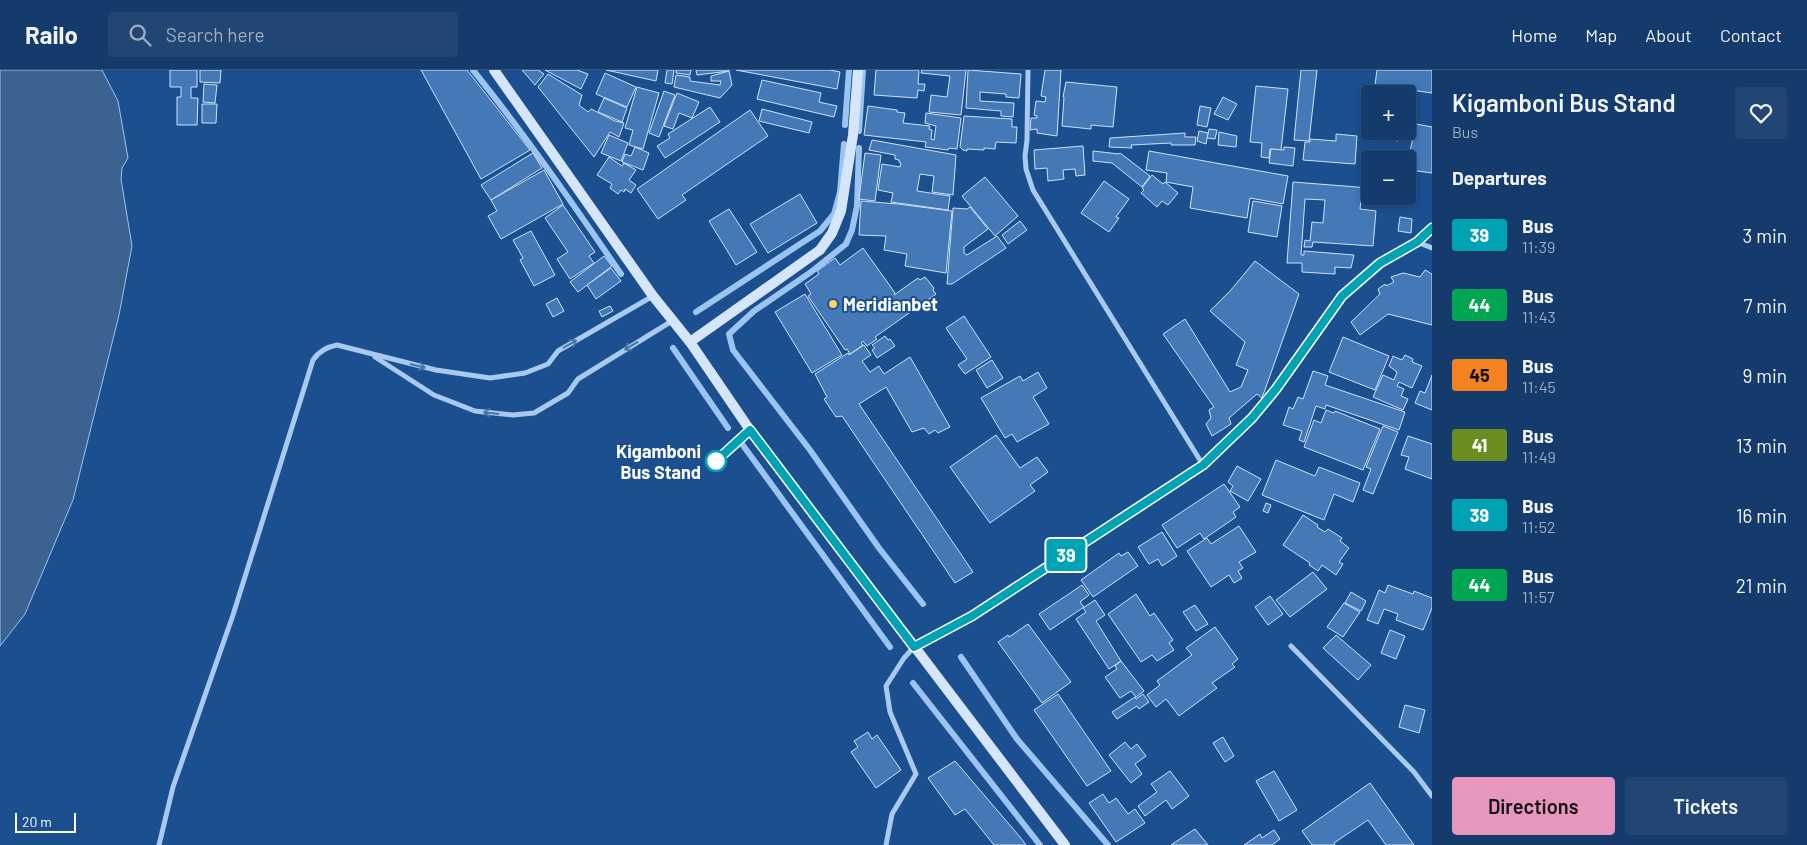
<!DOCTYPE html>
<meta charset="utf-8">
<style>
:root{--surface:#143b6b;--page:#214673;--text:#f1f3f6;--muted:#9dadc1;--line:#33557e;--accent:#e797bd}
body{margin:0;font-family:Barlow,sans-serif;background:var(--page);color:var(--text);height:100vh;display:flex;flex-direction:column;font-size:19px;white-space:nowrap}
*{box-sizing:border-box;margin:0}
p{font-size:16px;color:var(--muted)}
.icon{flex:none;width:28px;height:28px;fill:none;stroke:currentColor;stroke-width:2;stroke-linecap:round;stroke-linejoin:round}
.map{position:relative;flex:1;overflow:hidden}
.drawer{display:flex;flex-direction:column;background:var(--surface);width:375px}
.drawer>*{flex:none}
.badge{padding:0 10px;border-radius:4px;font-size:18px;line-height:32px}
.controls{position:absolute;left:1361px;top:15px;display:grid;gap:10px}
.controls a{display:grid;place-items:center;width:55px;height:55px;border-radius:5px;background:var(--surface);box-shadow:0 2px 8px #0003,0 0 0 1px var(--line);font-size:25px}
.scale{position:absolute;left:15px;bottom:12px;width:61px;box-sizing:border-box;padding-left:5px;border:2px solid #fff;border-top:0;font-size:14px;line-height:18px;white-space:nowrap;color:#fff;-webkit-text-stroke:4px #1b4f8f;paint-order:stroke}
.map>.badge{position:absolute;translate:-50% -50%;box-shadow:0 0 0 2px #fff}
h2{padding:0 20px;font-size:19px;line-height:45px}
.round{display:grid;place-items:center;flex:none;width:52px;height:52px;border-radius:5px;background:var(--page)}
.head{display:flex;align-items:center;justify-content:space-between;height:85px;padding:0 20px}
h1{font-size:24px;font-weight:600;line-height:38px}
.button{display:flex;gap:10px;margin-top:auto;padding:10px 20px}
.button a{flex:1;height:58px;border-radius:5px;background:var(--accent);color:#111;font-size:20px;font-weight:600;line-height:58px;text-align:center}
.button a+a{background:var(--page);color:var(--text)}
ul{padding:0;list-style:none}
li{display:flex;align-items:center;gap:15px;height:70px;padding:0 20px}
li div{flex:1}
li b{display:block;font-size:19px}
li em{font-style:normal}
li .badge{min-width:55px;font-weight:700;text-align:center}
header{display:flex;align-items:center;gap:30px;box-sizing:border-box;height:70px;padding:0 25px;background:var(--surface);border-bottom:1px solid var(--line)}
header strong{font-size:24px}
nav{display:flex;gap:28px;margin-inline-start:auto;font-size:18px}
.search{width:350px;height:45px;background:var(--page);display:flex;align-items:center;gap:12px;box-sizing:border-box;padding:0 18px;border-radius:5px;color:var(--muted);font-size:19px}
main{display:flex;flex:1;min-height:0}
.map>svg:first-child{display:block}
.water{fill:#3c6290;stroke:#9cc4f0}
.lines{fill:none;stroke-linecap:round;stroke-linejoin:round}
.stream{stroke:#9cc4f0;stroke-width:6}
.building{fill:#4478b7;stroke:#cfe3fa}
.street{stroke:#a9c9ee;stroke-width:5}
.secondary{stroke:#d6e6fa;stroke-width:10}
.oneway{stroke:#4674ac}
.line-casing{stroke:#fff;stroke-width:11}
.line{stroke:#00a3b4;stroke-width:8}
.poi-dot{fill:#ffd166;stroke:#1b4f8f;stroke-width:2}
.stop-dot{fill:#fff;stroke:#00a3b4;stroke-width:2.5}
.labels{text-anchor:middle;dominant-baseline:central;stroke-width:4;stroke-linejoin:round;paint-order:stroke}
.poi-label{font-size:18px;font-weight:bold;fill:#fff;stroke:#1b4f8f;text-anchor:start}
.stop-label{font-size:18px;font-weight:bold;fill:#fff;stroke:#1b4f8f;text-anchor:end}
</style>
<header>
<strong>Railo</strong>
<div class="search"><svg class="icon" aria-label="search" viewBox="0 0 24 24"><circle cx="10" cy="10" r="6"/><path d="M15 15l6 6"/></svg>Search here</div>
<nav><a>Home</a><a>Map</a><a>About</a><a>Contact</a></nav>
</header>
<main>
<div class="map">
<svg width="1432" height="775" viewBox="0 0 1432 775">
<rect width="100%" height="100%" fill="#1b4f8f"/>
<polygon class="water" points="0,0 102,0 118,31 128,88 122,98 121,109 132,176 119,245 73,430 25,544 0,576"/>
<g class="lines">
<g class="stream">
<path d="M473 0C526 66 573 134 621 204"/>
<polyline points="845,55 849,0"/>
<polyline points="859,61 863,0"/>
<polyline points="859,78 857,136 852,160 846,174 811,202 754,241 729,264 733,280 810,380 879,478 923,534"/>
<polyline points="696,242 820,161 834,144 840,122 844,74"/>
<polyline points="673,278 728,358"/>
<polyline points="742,374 890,577"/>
<polyline points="961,587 1017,669 1108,775"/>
<polyline points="913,613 1040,775"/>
</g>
</g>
<g class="building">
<polygon points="170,0 197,0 197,17 191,17 191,28 198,28 197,55 177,55 177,27 181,27 181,17 170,17"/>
<polygon points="200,0 221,0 220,13 200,12"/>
<polygon points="421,0 467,0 530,80 481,109"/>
<polygon points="522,0 538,0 544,4 535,15"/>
<polygon points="545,0 577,0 588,4 581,19"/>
<polygon points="606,0 658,0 656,11"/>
<polygon points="667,0 674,0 672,14 665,13"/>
<polygon points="676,0 691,0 690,5 676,3"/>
<polygon points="696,0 729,0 729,1 697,5"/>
<polygon points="736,0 830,0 840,2 837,19"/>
<polygon points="876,0 918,0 919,1 918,14 925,14 924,21 918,20 917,28 874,25"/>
<polygon points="922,0 966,0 961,45 929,42 931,25 947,27 950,6 921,3"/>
<polygon points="968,0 1021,4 1019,28 1006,27 1006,24 980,22 980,31 1014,33 1013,47 1001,46 1001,41 966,38"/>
<polygon points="1045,0 1061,0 1057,66 1037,63 1037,59 1030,60 1031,48 1037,48 1037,46 1034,45 1036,31 1045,32 1046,27 1041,26"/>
<polygon points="1301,0 1317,0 1309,71 1294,70"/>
<polygon points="1377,0 1432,0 1432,23 1375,15"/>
<polygon points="729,1 732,15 720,28 674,17 676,5 690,7 690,11 720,15 721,11 711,11 711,6"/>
<polygon points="605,3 636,17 627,37 596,24"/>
<polygon points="548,4 582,25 579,35 588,42 591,39 615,51 624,53 619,67 610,62 594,87 538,17"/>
<polygon points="762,10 821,23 819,32 837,36 834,47 757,29"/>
<polygon points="1066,12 1117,17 1113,57 1091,55 1091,59 1062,56 1064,27 1063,27"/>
<polygon points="204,14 217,15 215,33 203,32"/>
<polygon points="1256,16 1288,19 1281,80 1270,79 1269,88 1261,87 1262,73 1250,72"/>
<polygon points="637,17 659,23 643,79 629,75 633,60 625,58"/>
<polygon points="664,21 675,25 659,67 649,63"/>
<polygon points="677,23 699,32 692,48 679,43 673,59 664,56"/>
<polygon points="1223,27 1237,34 1228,50 1214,44"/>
<polygon points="604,28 627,38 622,52 598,42"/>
<polygon points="202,34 217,34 216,53 202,53"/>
<polygon points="868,36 897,40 897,42 905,43 903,53 930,56 929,59 932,60 931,69 934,70 936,56 925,53 926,43 961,48 957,79 949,78 948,80 933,78 925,77 926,72 864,65"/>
<polygon points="1200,36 1211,38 1207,57 1197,55"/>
<polygon points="710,37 720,52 665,88 657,76 670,68 668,64"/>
<polygon points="762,39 812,52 809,63 759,51"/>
<polygon points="750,40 768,66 682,125 686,130 658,149 637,119"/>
<polygon points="964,46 1012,49 1012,57 1017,57 1016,73 996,72 995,79 984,78 984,80 967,79 967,81 963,80 960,77"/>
<polygon points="1416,54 1432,57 1432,103 1410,100 1409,109 1408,109 1408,89 1379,89 1379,85 1409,86"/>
<polygon points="1209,59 1217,60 1215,69 1207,68"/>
<polygon points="1199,61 1208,63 1206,74 1197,71"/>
<polygon points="1387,61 1399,61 1398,71 1386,69"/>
<polygon points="1219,62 1237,66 1236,77 1218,75"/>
<polygon points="1185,63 1185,67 1196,67 1195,75 1171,75 1171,73 1131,75 1132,78 1109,77 1110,68"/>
<polygon points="1336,64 1357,66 1355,94 1303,90 1305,72 1310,72 1310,69 1336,71"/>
<polygon points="609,65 628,73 621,91 601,83"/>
<polygon points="872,70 956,85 953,125 932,122 934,106 920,104 917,121 950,126 948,140 891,132 893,123 878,120 882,94 900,97 901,93 899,92 899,90 895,89 895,85 869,80"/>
<polygon points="1083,76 1085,105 1076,106 1075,99 1063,100 1064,109 1048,111 1047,98 1035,99 1034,80"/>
<polygon points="635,77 649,83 643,100 622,92 625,84 631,86"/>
<polygon points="1284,77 1295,78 1293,96 1269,93 1271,79 1284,80"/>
<polygon points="1093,81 1119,84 1120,83 1150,106 1142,117 1112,93 1093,91"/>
<polygon points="1149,81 1288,106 1283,134 1250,128 1247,148 1190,138 1193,117 1166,112 1167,103 1146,100"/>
<polygon points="533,83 542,98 491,130 481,115"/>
<polygon points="865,83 881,85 875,131 859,129"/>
<polygon points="609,87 622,96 624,93 636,100 629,110 636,115 631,123 625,119 624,122 621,120 618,124 610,118 612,114 597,105"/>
<polygon points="544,100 563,134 501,169 488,146 497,141 491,130"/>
<polygon points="1152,105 1163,114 1165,112 1178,123 1168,135 1162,131 1157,137 1141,123 1144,120 1142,118"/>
<polygon points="985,107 1018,146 995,166 962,126"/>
<polygon points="1104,111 1129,129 1116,147 1119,148 1109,162 1081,143"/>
<polygon points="1293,112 1370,118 1370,126 1382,126 1379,127 1378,131 1361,130 1360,139 1376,141 1373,176 1313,172 1312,177 1304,177 1305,170 1310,171 1312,152 1323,153 1325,130 1305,129 1301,185 1304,185 1304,181 1354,185 1351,198 1335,197 1335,204 1302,202 1302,193 1287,193"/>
<polygon points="800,124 817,153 768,183 750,154"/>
<polygon points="861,131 898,134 952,141 946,203 905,196 907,184 884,180 886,166 859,165"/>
<polygon points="1253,131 1282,136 1277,167 1248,162"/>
<polygon points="563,135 595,182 589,186 594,193 570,209 557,189 568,182 545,148"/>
<polygon points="970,137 988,159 964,177 964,183 967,185 997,166 1006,178 952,214 947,214 953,138 967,139"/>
<polygon points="729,139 757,182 736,195 709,151"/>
<polygon points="1400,147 1412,149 1411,163 1398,161"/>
<polygon points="1020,151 1027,160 1008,174 1002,165"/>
<polygon points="531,161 555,205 534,216 520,190 523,188 513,170"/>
<polygon points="863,178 895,223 894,225 918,208 920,210 925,207 934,218 933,220 936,224 875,267 877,269 867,276 863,271 861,273 863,275 850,284 847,279 845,280 808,226 811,224 805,214 819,204 817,201 835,188 840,195"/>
<polygon points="604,186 612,196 578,222 570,212"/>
<polygon points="1255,191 1299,224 1262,328 1257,324 1229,348 1231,354 1212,366 1206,354 1211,348 1209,340 1214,337 1163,264 1185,249 1230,322 1241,317 1248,300 1236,295 1245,272 1210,241 1231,220"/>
<polygon points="611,198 621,211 596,229 587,215"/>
<polygon points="1425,200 1432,204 1432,255 1388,244 1360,265 1351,252 1380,224 1378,219 1385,214 1386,216 1394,212 1391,207 1403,203 1420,207"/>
<polygon points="805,224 842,285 812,303 775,242"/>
<polygon points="557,228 564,241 553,247 546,234"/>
<polygon points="610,236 613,241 602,247 599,241"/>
<polygon points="964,246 991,287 965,304 958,295 967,289 946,258"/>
<polygon points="885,266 888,270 890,269 895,276 877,288 872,280 875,278 872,275"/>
<polygon points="1343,267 1389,286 1375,320 1329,302"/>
<polygon points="864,275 871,285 862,291 870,302 879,296 884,304 910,287 950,357 938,363 935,360 929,364 924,358 912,362 886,317 859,334 973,502 955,513 842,346 836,347 824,329 827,327 815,304 848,283 849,285"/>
<polygon points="1405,285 1413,289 1412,292 1422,296 1412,318 1399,312 1397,316 1404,319 1401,326 1408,329 1403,340 1373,327 1383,305 1394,310 1397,302 1389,296 1393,286 1402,290"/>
<polygon points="992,290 1003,308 987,318 976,300"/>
<polygon points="1313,301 1328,306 1325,315 1405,342 1399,360 1326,335 1325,339 1316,336 1304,372 1299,370 1302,361 1283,355 1289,337 1293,339 1298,327 1303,329"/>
<polygon points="1038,302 1047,318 1033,327 1049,354 1017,372 1012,364 1005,368 981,328 1020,306 1023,311"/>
<polygon points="1432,305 1432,340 1415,333 1420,321 1425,323"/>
<polygon points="1326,340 1334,343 1335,341 1380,359 1363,400 1304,377 1314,350 1321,353"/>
<polygon points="1383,356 1398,362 1373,424 1363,420 1371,399 1366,397"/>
<polygon points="996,365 1020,398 1037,387 1048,402 1030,415 1035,421 990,453 950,397"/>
<polygon points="1408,366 1432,374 1432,409 1405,399 1409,387 1401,385"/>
<polygon points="1276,390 1315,406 1319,397 1360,413 1353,432 1334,424 1324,450 1262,425"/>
<polygon points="1237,396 1261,409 1248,431 1230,421 1233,416 1228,412"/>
<polygon points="1224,414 1240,437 1233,442 1236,447 1204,469 1200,463 1177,478 1162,455"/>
<polygon points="1266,433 1271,435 1268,443 1263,441"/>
<polygon points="1303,445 1318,455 1317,457 1325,462 1328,459 1342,468 1340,471 1349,478 1339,492 1343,494 1336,505 1322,495 1318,501 1309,495 1310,493 1283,475"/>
<polygon points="1239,456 1256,482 1239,492 1243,498 1238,501 1242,508 1234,513 1229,505 1211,517 1187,481 1207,468 1211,474"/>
<polygon points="1162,462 1177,486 1162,496 1158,489 1149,494 1138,477"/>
<polygon points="1128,482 1138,496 1093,527 1081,510 1119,483 1121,486"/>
<polygon points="1313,502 1327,519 1290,547 1276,530"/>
<polygon points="1082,515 1089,525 1080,532 1084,537 1050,560 1039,544"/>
<polygon points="1388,515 1413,524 1414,521 1432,528 1432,538 1423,560 1396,550 1398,544 1384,539 1378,554 1367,550 1379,520 1385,523"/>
<polygon points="1351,522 1366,531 1361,541 1345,533"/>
<polygon points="1136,524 1150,546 1154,543 1173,570 1169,573 1174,580 1157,591 1152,585 1141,592 1108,544"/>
<polygon points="1270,526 1283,544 1268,555 1255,537"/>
<polygon points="1095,530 1105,545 1096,551 1121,591 1109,599 1076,549 1086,542 1083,538"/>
<polygon points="1344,533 1360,542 1343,567 1327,557"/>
<polygon points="1195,535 1208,554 1196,561 1183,542"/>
<polygon points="1028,554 1071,612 1042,633 998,572 1008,565 1009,567"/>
<polygon points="1215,557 1238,589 1232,594 1235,597 1212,613 1217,618 1179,646 1166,629 1156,637 1147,625 1160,615 1157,611 1192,585 1186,578"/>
<polygon points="1390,560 1405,566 1396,589 1381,583"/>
<polygon points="1336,565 1371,595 1358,610 1323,578"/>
<polygon points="1121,591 1144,621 1136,627 1131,621 1120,628 1105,607 1117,599 1115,596"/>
<polygon points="1058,624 1111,701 1087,716 1034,640"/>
<polygon points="1143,624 1149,632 1139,639 1137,636 1117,649 1112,642 1135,627 1136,629"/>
<polygon points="1405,635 1425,640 1419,663 1399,657"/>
<polygon points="868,662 872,669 877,665 901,700 876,718 851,682 858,677 854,671"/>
<polygon points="1223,667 1234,686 1225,692 1213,673"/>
<polygon points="1125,672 1131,679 1137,674 1146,686 1135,694 1142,704 1131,713 1109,685"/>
<polygon points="955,691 1020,767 1026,775 994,775 965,739 955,745 928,708"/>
<polygon points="1170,701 1189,726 1172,739 1166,730 1145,746 1138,736 1157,722 1151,714"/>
<polygon points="1274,701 1297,740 1279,751 1256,711"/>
<polygon points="1370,713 1414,775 1386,775 1368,750 1334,773 1335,775 1312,775 1302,761"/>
<polygon points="1103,724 1109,733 1116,728 1128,744 1135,739 1145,753 1116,772 1089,733"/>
<polygon points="1195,759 1208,775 1171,775"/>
<polygon points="1274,760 1280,769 1272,775 1244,775 1260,764 1262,768"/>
</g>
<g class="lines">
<g class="street">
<polyline points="1028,0 1027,70 1025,86 1026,99 1033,120 1203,395"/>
<polyline points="1417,172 1432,178"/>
<polyline points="375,287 434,325 475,341 513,345 534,343 568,323 578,309 672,251"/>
<polyline points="1291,576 1414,702 1432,726"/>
<path d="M159 775 173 717 233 545 313 290C319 281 326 277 337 275L436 300 490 308 525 303 548 294 558 281 653 226"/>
<polyline points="886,775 892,744 916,704 890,642 886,616 904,588 914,577 972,546 1203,395 1252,348 1276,319 1342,226 1380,193 1417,172 1432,158"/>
</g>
<g class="secondary">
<polyline points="494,0 653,226 690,272 750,360 1065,775"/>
<polyline points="690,272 820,180 832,163 841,141 853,65 858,0"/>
</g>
</g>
<defs><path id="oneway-shaft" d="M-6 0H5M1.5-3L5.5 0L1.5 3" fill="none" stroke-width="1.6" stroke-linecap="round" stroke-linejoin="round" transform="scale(1.25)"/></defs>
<g class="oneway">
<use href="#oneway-shaft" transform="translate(570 274) rotate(-30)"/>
<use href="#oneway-shaft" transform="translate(631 276) rotate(149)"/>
<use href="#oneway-shaft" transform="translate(418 296) rotate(14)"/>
<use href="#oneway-shaft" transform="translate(491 343) rotate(-173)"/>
</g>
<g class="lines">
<defs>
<polyline id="line" points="716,391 750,360 914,577 972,546 1203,395 1252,348 1276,319 1342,226 1380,193 1417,172 1432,158"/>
</defs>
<use href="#line" class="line-casing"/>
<use href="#line" class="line"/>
</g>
<circle class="poi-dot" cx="833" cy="234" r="5"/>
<circle class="stop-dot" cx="716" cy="391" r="10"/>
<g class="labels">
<g class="poi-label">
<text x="843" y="234">Meridianbet</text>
</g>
<g class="stop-label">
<text x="701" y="381">Kigamboni<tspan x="701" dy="21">Bus Stand</tspan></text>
</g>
</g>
</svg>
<div class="controls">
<a>+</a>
<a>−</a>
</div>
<div class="scale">20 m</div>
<b class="badge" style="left:1066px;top:485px;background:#00a3b4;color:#fff">39</b>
</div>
<section class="drawer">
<div class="head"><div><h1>Kigamboni Bus Stand</h1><p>Bus</p></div><a class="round"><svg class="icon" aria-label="heart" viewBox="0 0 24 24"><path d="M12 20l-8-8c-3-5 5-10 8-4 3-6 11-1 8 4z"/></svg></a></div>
<h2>Departures</h2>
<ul>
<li><span class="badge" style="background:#00a3b4;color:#fff">39</span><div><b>Bus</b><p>11:39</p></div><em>3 min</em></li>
<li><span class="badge" style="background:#00a651;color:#fff">44</span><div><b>Bus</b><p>11:43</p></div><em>7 min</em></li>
<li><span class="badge" style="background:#f58220;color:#111">45</span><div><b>Bus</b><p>11:45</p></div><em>9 min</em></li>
<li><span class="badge" style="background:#6b8e23;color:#fff">41</span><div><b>Bus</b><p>11:49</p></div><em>13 min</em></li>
<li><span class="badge" style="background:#00a3b4;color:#fff">39</span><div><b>Bus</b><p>11:52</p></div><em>16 min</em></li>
<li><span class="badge" style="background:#00a651;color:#fff">44</span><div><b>Bus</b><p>11:57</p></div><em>21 min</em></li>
</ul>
<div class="button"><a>Directions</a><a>Tickets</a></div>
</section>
</main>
